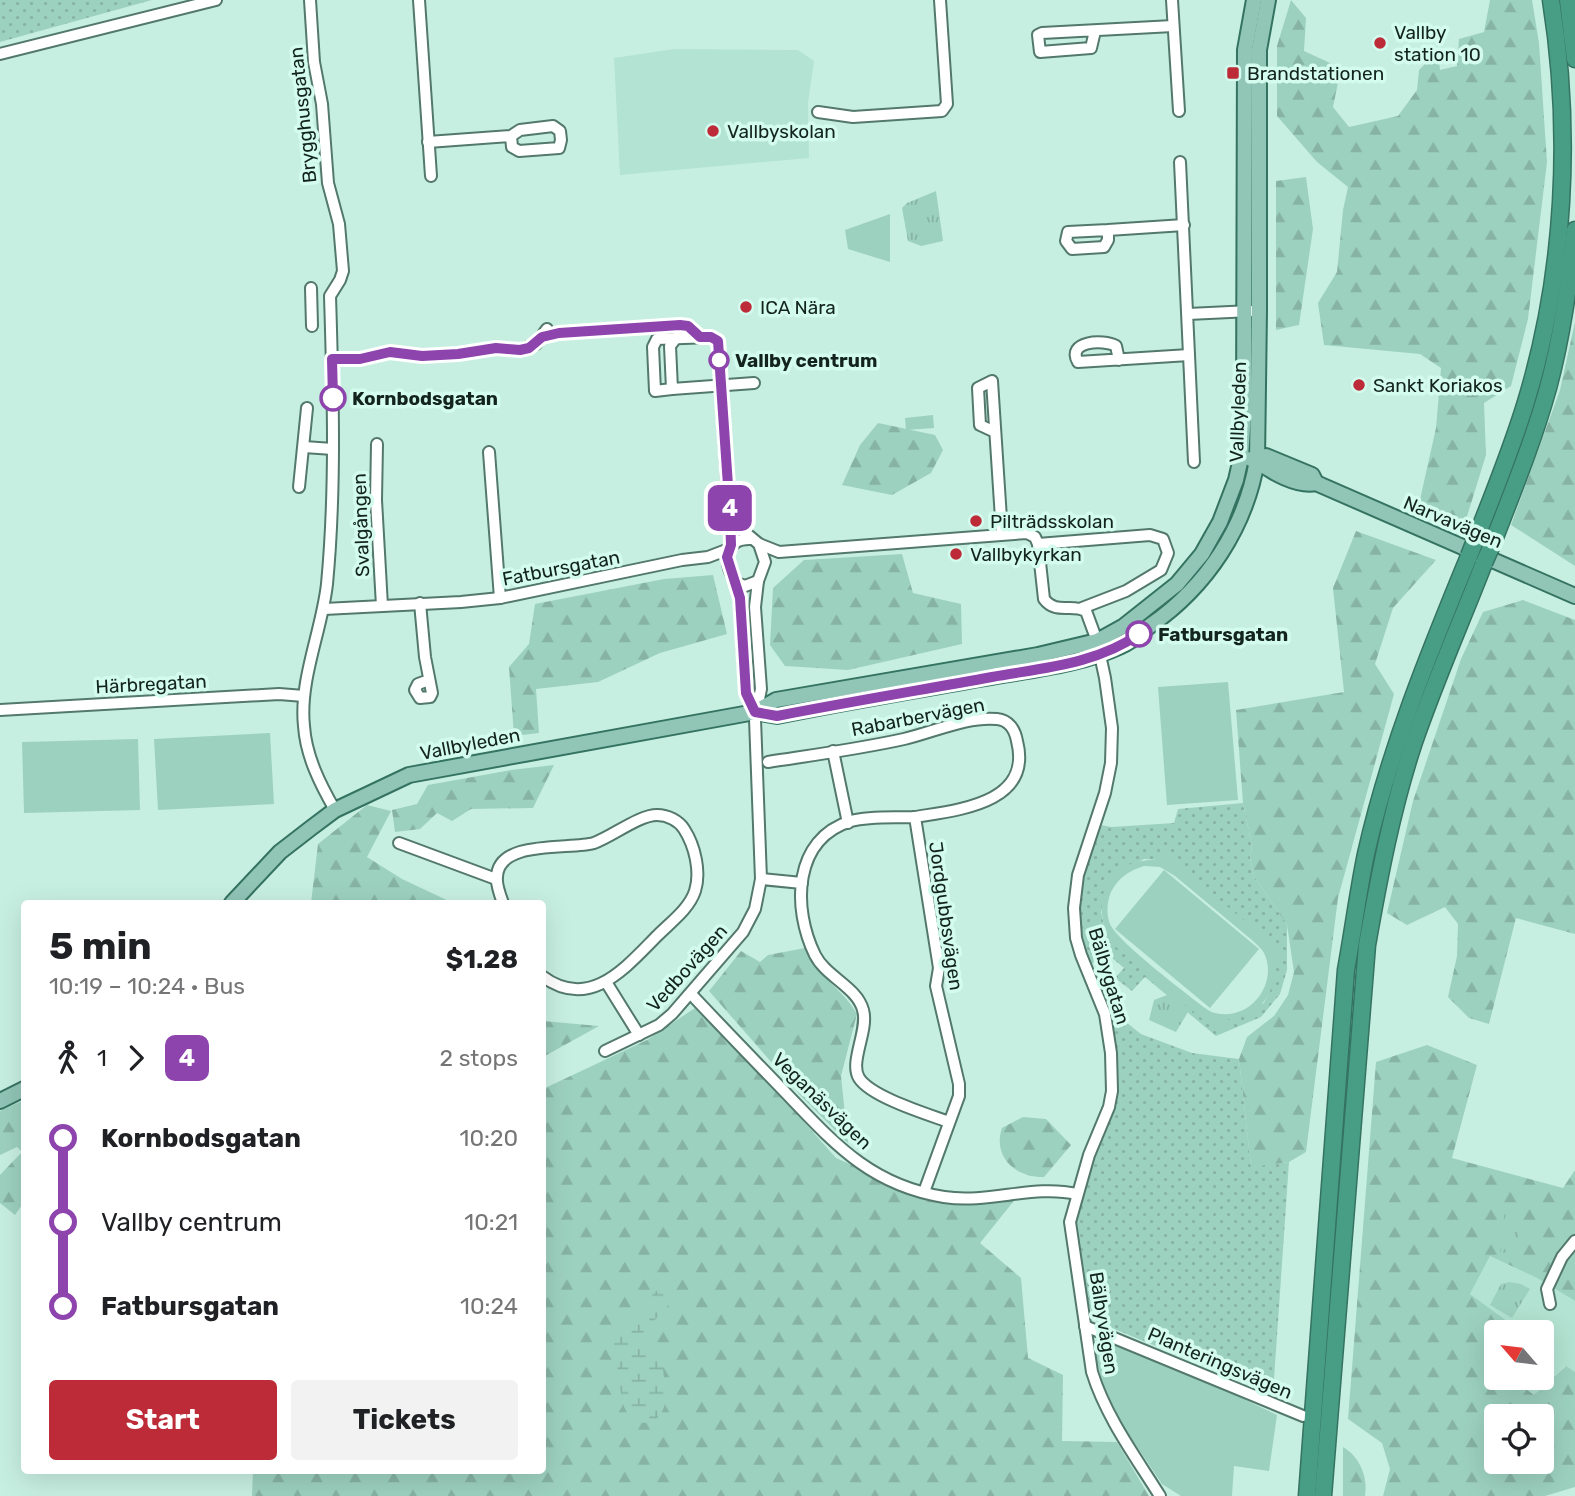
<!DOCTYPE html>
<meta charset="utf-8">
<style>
:root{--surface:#fff;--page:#f2f2f2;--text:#202124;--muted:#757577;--accent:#bc2b37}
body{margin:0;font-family:Rubik,sans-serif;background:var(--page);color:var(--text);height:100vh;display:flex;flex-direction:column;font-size:26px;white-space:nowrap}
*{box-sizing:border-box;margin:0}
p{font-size:23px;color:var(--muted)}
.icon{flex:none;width:38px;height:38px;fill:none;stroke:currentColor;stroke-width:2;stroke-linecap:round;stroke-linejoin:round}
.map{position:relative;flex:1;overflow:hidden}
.sheet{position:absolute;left:21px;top:900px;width:525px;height:574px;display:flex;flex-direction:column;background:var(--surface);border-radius:7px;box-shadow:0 7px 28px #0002}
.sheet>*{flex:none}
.badge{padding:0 14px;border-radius:10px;font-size:24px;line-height:46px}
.needle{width:46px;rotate:298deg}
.buttons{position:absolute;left:1484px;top:1320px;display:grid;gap:14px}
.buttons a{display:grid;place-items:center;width:70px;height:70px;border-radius:7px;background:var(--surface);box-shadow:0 7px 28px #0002;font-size:35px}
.map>.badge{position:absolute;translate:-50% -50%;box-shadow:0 0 0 4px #fff}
.legs{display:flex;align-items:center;gap:10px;height:77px;padding:0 28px;font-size:23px}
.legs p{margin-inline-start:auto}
.summary{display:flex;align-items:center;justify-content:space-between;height:119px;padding:0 28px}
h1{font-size:38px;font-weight:700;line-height:52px}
.cta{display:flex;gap:14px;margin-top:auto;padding:14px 28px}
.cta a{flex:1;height:80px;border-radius:7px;background:var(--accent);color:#fff;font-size:28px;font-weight:700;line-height:80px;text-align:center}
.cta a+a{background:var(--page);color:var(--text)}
ul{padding:0 28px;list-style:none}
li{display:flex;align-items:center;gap:24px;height:84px;font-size:26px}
li i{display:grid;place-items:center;width:10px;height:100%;margin:0 9px;background:currentColor}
li i::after{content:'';width:18px;height:18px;margin:-9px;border:5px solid;border-radius:50%;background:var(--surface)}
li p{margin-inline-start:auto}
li:first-child i{background:linear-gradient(#0000 50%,currentColor 0)}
li:last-child i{background:linear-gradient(currentColor 50%,#0000 0)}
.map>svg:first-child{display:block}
.built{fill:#b3e3d2}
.grass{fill:url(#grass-dots);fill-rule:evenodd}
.forest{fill:url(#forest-firs);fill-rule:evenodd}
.wetland{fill:url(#wetland-marsh)}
.park{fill:url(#park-tufts)}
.garden{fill:#9dd1bf;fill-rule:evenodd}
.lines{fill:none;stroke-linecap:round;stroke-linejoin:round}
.minor-casing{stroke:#53786c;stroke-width:14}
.major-casing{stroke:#357361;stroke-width:18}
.highway-casing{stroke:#357361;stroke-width:19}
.minor{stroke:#fff;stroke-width:10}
.major{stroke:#91c5b6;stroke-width:14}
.highway{stroke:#489e85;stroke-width:16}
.highway-bridge-casing{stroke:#357361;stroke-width:19;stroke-linecap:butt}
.highway-bridge{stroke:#489e85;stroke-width:16}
.line-1-casing{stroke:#fff;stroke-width:16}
.line-1{stroke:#8e44ad;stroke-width:10}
.poi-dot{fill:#bc2b37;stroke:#d4fcee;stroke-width:2.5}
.stop-1-dot{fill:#fff;stroke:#8e44ad;stroke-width:3.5}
.labels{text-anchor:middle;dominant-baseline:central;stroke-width:7;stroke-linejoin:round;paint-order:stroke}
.poi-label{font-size:19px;fill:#13231e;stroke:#d4fcee;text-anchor:start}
.street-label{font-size:19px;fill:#13231e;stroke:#d4fcee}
.stop-label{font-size:19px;font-weight:bold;fill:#13231e;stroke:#d4fcee;text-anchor:start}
</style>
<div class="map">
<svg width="1575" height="1496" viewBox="0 0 1575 1496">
<defs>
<pattern id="grass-dots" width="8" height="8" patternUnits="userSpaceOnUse" patternTransform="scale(1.75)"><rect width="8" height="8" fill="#9dd1bf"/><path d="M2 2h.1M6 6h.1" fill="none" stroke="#86b3a4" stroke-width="1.8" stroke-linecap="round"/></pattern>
<pattern id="forest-firs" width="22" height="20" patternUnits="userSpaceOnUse" patternTransform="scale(1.75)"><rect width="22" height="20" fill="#9dd1bf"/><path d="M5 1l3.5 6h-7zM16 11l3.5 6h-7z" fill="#86b3a4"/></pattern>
<pattern id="wetland-marsh" width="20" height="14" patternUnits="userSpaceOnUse" patternTransform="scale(1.75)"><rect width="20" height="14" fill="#9dd1bf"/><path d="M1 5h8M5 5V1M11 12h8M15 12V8" fill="none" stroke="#86b3a4"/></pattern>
<pattern id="park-tufts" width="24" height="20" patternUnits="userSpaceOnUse" patternTransform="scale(1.75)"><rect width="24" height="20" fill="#9dd1bf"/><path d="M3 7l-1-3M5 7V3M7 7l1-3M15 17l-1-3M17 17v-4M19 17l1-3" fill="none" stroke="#86b3a4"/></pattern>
</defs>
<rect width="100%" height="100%" fill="#c7efe1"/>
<g class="built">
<polygon points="674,49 798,50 814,61 808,103 809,158 620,175 614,58"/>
<polygon points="1490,1256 1537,1278 1575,1301 1575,1372 1565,1366 1534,1396 1515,1382 1518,1377 1542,1377 1542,1332 1522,1332 1470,1294"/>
</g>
<g class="grass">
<polygon points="0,0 152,0 0,42"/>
<path d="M1243 803 1252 846 1250 858 1254 876 1287 925V970L1280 994 1261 1017 1216 1036 1145 977 1132 991 1115 978 1124 968 1112 958 1108 962 1099 956 1091 965C1071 909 1081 879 1100 825L1112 827 1174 823 1178 809ZM1144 859 1157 860 1270 953C1276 973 1273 985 1264 1003L1216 1020 1099 932 1104 925 1101 912 1112 877Z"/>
<polygon points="1117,1015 1141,1034 1192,1053 1239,1059 1251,1166 1289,1162 1273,1394 1097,1322 1088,1304 1076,1222 1116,1076 1110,1017"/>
</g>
<g class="forest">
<polygon points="1291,0 1306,18 1304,51 1341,68 1333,107 1349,127 1398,116 1417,90 1419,70 1438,51 1440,70 1457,66 1459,39 1484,32 1490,0 1532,0 1539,43 1547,162 1528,319 1511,386 1484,403 1486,455 1464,526 1419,504 1436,428 1441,368 1420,354 1324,345 1318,303 1337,272 1343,210 1348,187 1317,162 1277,116 1277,46"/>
<polygon points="1306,177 1313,229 1299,325 1276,330 1276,181"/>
<polygon points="1575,322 1575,566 1511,525 1560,390"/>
<polygon points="878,423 935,435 943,450 931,473 892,495 842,485 860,445"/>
<polygon points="1356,531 1436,560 1393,608 1375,664 1394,694 1338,898 1306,1152 1289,1162 1251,1167 1239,1059 1247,1037 1274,1016 1288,995 1294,972 1287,925 1254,876 1250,858 1252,846 1243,803 1236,710 1344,692 1333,588"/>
<polygon points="902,554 913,593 961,604 962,644 848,670 785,666 770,645 773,588 804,560"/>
<polygon points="713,575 727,634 660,653 598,682 536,689 539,733 514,736 509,667 529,644 535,604 664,579"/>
<polygon points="1523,600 1575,620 1575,934 1516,918 1489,1024 1469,1018 1448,997 1457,956 1458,924 1445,907 1407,925 1387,913 1413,801 1461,659 1483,612"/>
<polygon points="554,765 533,808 471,809 452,821 437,813 420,829 395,832 392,810 417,804 428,785 511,770"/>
<polygon points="367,805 391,811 367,857 402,879 453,903 311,903 318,844"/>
<path d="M805 948C818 979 842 987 857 1014L841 1076 848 1143 800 1095 709 991 741 951 760 962 768 955Z"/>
<polygon points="695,1008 781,1096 836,1158 922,1196 1017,1197 980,1243 1021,1278 1028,1358 1063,1375 1062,1441 1117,1442 1149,1496 252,1496 253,1470 542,1470 543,1089 647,1040"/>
<polygon points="543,1021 599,1026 543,1057"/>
<path d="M1427 1045 1477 1065 1452 1158 1563 1188 1575 1170V1301L1537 1278 1490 1256 1470 1294 1522 1332H1496V1377H1518L1516 1382 1534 1395 1566 1366 1575 1372V1487L1545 1496H1383L1390 1469 1382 1443 1348 1419 1376 1062ZM1496 1416H1542V1461H1496Z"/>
<polygon points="24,1100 24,1202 15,1215 0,1203 0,1175 22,1152 17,1147 0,1155 0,1111"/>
<path d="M1023 1117 1046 1119 1071 1145 1044 1177C1016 1178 992 1157 1002 1128Z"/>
<path d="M1343 1447C1360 1457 1368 1477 1365 1496H1343Z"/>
</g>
<path class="wetland" d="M658 1290 668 1296 670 1302 668 1306 634 1342C641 1352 658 1351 662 1365 664 1371 666 1397 665 1403 662 1422 642 1430 629 1415 619 1403 621 1382 617 1367 616 1360 613 1353 611 1346L616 1336 647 1311 653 1293Z"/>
<g class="park">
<polygon points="936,191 943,241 921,246 908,241 902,208 907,203"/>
<polygon points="1167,995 1188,1012 1176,1032 1149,1020 1154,1000"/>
<polygon points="1505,1209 1522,1212 1516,1255 1500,1252"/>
<polygon points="1509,1282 1521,1284 1530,1289 1512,1318 1490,1305 1501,1284"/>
</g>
<g class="garden">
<polygon points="890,214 890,262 848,249 845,230"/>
<polygon points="933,415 934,428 906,430 905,418"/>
<polygon points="1228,682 1238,800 1167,805 1158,687"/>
<polygon points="270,733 274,804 158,810 154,739"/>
<polygon points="138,739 140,810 24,813 22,742"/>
<path d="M1163 853 1283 953 1278 960 1271 955C1282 994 1257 1021 1217 1020L1224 1025 1218 1032 1098 932 1104 925C1094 886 1117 858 1157 860ZM1144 866 1160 867 1175 876 1253 941C1257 945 1262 949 1264 953 1279 984 1249 1022 1215 1013 1210 1012 1205 1008 1201 1005 1182 990 1118 942 1110 924 1106 914 1107 902 1111 892 1119 877 1129 871 1144 866Z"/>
<polygon points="1164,870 1259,949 1210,1008 1115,929"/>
<polygon points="1098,1336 1210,1383 1277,1415 1269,1471 1234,1466 1232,1496 1181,1496 1162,1484 1115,1414 1104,1388 1093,1349"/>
</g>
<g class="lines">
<defs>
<g id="minor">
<path d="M310 0 314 62 322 104 328 183 339 224 343 271 340 280 330 296C333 392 336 489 327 584 322 630 299 680 304 726 306 756 320 784 335 810"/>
<polyline points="419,0 431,176"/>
<polyline points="1172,0 1179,111"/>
<polyline points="1095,31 1091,48 1040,52 1038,35 1042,33 1173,26"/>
<polyline points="0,54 216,0"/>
<polyline points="818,112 853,117 942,111 947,104 940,0"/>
<polyline points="428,142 511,136 520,130 553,126 560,131 561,140 559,148 519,151 512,147 511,136"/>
<polyline points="1180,162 1194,462"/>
<polyline points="1108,230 1068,232 1066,241 1072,249 1104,247 1108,240 1108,230 1184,225"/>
<polyline points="311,288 312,326"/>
<polyline points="1188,314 1251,311"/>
<polyline points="543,337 559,333 680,325 688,326 700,337"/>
<polyline points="677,337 670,346 672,389 754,383"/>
<polyline points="332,359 360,359 390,352 422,356 458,354 497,348 520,350 536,344 547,329"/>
<path d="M1119 360 1116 346C1103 339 1066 341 1078 362L1189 355"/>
<polyline points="672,389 655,391 653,347 657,339 711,337 718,341 731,545"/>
<polyline points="995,432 980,425 978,388 992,381 1002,534"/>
<polyline points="377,444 376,500 382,606"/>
<polyline points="304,447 333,449"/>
<polyline points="489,452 500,598"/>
<polyline points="299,487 307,408"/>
<path d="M751 539C722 538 723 566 737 583L745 586 758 581"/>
<path d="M759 544 779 552 1027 533 1035 537 1038 544 1044 599C1056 615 1071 603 1086 611L1097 641 1105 678 1112 728 1111 763 1105 793 1078 875 1074 908 1076 938 1081 955 1105 1014 1111 1053 1112 1091 1109 1107 1089 1155 1070 1222 1092 1372C1106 1417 1135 1456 1160 1496"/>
<polyline points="1038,544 1150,535 1163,539 1168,553 1161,570 1126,591 1082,608"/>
<path d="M737 583C746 625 737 673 755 712"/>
<polyline points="420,603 425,657 432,693 430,697 420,698 415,690 418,684 429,680"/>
<polyline points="324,609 461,602 500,598 682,560 708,557 729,549"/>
<polyline points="0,710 279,694 304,696"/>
<polyline points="833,751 848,823"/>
<path d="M768 762C813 755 859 749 904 739 934 732 967 716 997 719 1009 720 1015 730 1017 741 1033 804 957 810 915 817"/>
<polyline points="399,843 496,879"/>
<polyline points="761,879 802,883"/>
<path d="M503 903C500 895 496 885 497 877 498 839 571 850 594 843 613 836 639 815 657 815 668 815 679 821 684 829 695 846 701 872 695 891 689 909 671 922 658 935 626 967 590 1012 542 976"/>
<polyline points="606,982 639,1035"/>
<path d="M691 994C721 1026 752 1058 783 1090 833 1142 869 1185 944 1197 990 1204 1033 1184 1077 1194"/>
<polyline points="605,1051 659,1025 672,1014 743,932 755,909 761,879 755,719 761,689 755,607 758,581 765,562 759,544 741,529 730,514"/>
<path d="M924 1192 959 1096V1084L936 986 939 968 915 817C894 818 871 816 851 821 793 839 792 908 815 955 826 977 857 987 863 1010 869 1030 849 1062 859 1078 871 1097 927 1114 949 1122"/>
<polyline points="1550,1304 1547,1289 1562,1257 1575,1241"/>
<polyline points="1085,1326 1303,1416"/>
</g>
<g id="major">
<polyline points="1251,459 1257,460 1266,456 1312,475 1316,483"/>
<path d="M1257 460C1270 472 1298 487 1316 483L1575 596"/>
<path d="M755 712 777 716C850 701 924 689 997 676 1038 669 1082 664 1121 646 1132 642 1142 632 1151 625 1207 586 1246 527 1257 460L1259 311V50L1268 0"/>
<polyline points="232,903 280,852 311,828 335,810 409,775 755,712 776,700 1038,655 1097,641 1124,626 1177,584 1202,554 1220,522 1236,480 1241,458 1244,413 1245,50 1254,0"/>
<polyline points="0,1101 24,1089"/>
</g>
<g id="highway">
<polyline points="1568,0 1575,59"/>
<path d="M1476 538C1494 493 1512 448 1526 402 1565 274 1572 132 1551 0"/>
<path d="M1492 545C1512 493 1533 442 1548 388 1562 336 1569 283 1575 230"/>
<path d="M1307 1496 1346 970C1353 932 1358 893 1366 854 1389 751 1429 653 1469 556"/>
<path d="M1323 1496 1367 945C1379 877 1392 808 1414 742 1435 681 1461 622 1484 563"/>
</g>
</defs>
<use href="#minor" class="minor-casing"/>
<use href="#major" class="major-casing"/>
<use href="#highway" class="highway-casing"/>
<use href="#minor" class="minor"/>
<use href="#major" class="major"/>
<use href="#highway" class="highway"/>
<defs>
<g id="highway-bridge">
<polyline points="1469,556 1476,538"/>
<polyline points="1484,563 1492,545"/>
</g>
</defs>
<use href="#highway-bridge" class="highway-bridge-casing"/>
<use href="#highway-bridge" class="highway-bridge"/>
</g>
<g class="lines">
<defs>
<path id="line-1" d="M333 398 332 359H360L390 352 422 356 458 354 496 348 520 350 529 348 542 337 559 333 680 325 688 326 700 337H711L718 341 730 514 731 545 727 557 740 598 746 693 755 712 777 716C849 702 921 690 992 677 1042 668 1097 664 1139 634"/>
</defs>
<use href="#line-1" class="line-1-casing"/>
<use href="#line-1" class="line-1"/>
</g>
<g class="poi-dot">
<circle cx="1380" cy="43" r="7"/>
<rect x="1226" y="66" width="14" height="14" rx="3.5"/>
<circle cx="713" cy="131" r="7"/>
<circle cx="746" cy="307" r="7"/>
<circle cx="1359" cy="385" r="7"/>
<circle cx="976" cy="521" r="7"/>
<circle cx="956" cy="554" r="7"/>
</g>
<g class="stop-1-dot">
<circle cx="719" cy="360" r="9"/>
<circle cx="333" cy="398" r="12"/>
<circle cx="1139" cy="634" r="12"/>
</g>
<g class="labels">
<g class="poi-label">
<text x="1394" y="32">Vallby<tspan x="1394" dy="22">station 10</tspan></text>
<text x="1247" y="73">Brandstationen</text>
<text x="727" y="131">Vallbyskolan</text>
<text x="760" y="307">ICA Nära</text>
<text x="1373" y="385">Sankt Koriakos</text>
<text x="990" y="521">Pilträdsskolan</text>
<text x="970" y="554">Vallbykyrkan</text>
</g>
<g class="street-label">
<text transform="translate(303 115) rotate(-96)">Brygghusgatan</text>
<text transform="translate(1238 412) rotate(-88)">Vallbyleden</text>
<text transform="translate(1453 522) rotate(23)">Narvavägen</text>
<text transform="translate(361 525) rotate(-92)">Svalgången</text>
<text transform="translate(561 568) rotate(-11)">Fatbursgatan</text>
<text transform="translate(151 684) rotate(-3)">Härbregatan</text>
<text transform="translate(918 717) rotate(-11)">Rabarbervägen</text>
<text transform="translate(470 744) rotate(-11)">Vallbyleden</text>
<text transform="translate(946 916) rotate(82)">Jordgubbsvägen</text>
<text transform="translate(687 968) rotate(-48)">Vedbovägen</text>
<text transform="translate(1109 976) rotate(73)">Bälbygatan</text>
<text transform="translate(822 1101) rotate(44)">Veganäsvägen</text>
<text transform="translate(1104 1323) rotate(81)">Bälbyvägen</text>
<text transform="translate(1220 1363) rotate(23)">Planteringsvägen</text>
</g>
<g class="stop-label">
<text x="735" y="360">Vallby centrum</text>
<text x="352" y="398">Kornbodsgatan</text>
<text x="1158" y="634">Fatbursgatan</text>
</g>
</g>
</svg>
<div class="buttons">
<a><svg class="needle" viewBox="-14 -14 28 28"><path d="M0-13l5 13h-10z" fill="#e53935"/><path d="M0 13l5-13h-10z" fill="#757577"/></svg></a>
<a><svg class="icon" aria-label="locate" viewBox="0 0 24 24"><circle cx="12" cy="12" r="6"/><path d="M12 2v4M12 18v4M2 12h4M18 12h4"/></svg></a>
</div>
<b class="badge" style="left:730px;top:508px;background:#8e44ad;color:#fff">4</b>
<section class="sheet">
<div class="summary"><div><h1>5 min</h1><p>10:19 – 10:24 · Bus</p></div><b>$1.28</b></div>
<div class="legs"><svg class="icon" aria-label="walk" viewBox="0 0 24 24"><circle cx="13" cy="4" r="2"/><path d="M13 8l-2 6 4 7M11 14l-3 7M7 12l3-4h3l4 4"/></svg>1<svg class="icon" aria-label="forward" viewBox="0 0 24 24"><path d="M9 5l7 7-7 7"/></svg><b class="badge" style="background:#8e44ad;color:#fff">4</b><p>2 stops</p></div>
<ul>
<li><i style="color:#8e44ad"></i><b>Kornbodsgatan</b><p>10:20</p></li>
<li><i style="color:#8e44ad"></i><span>Vallby centrum</span><p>10:21</p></li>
<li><i style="color:#8e44ad"></i><b>Fatbursgatan</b><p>10:24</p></li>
</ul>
<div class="cta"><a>Start</a><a>Tickets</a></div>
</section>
</div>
